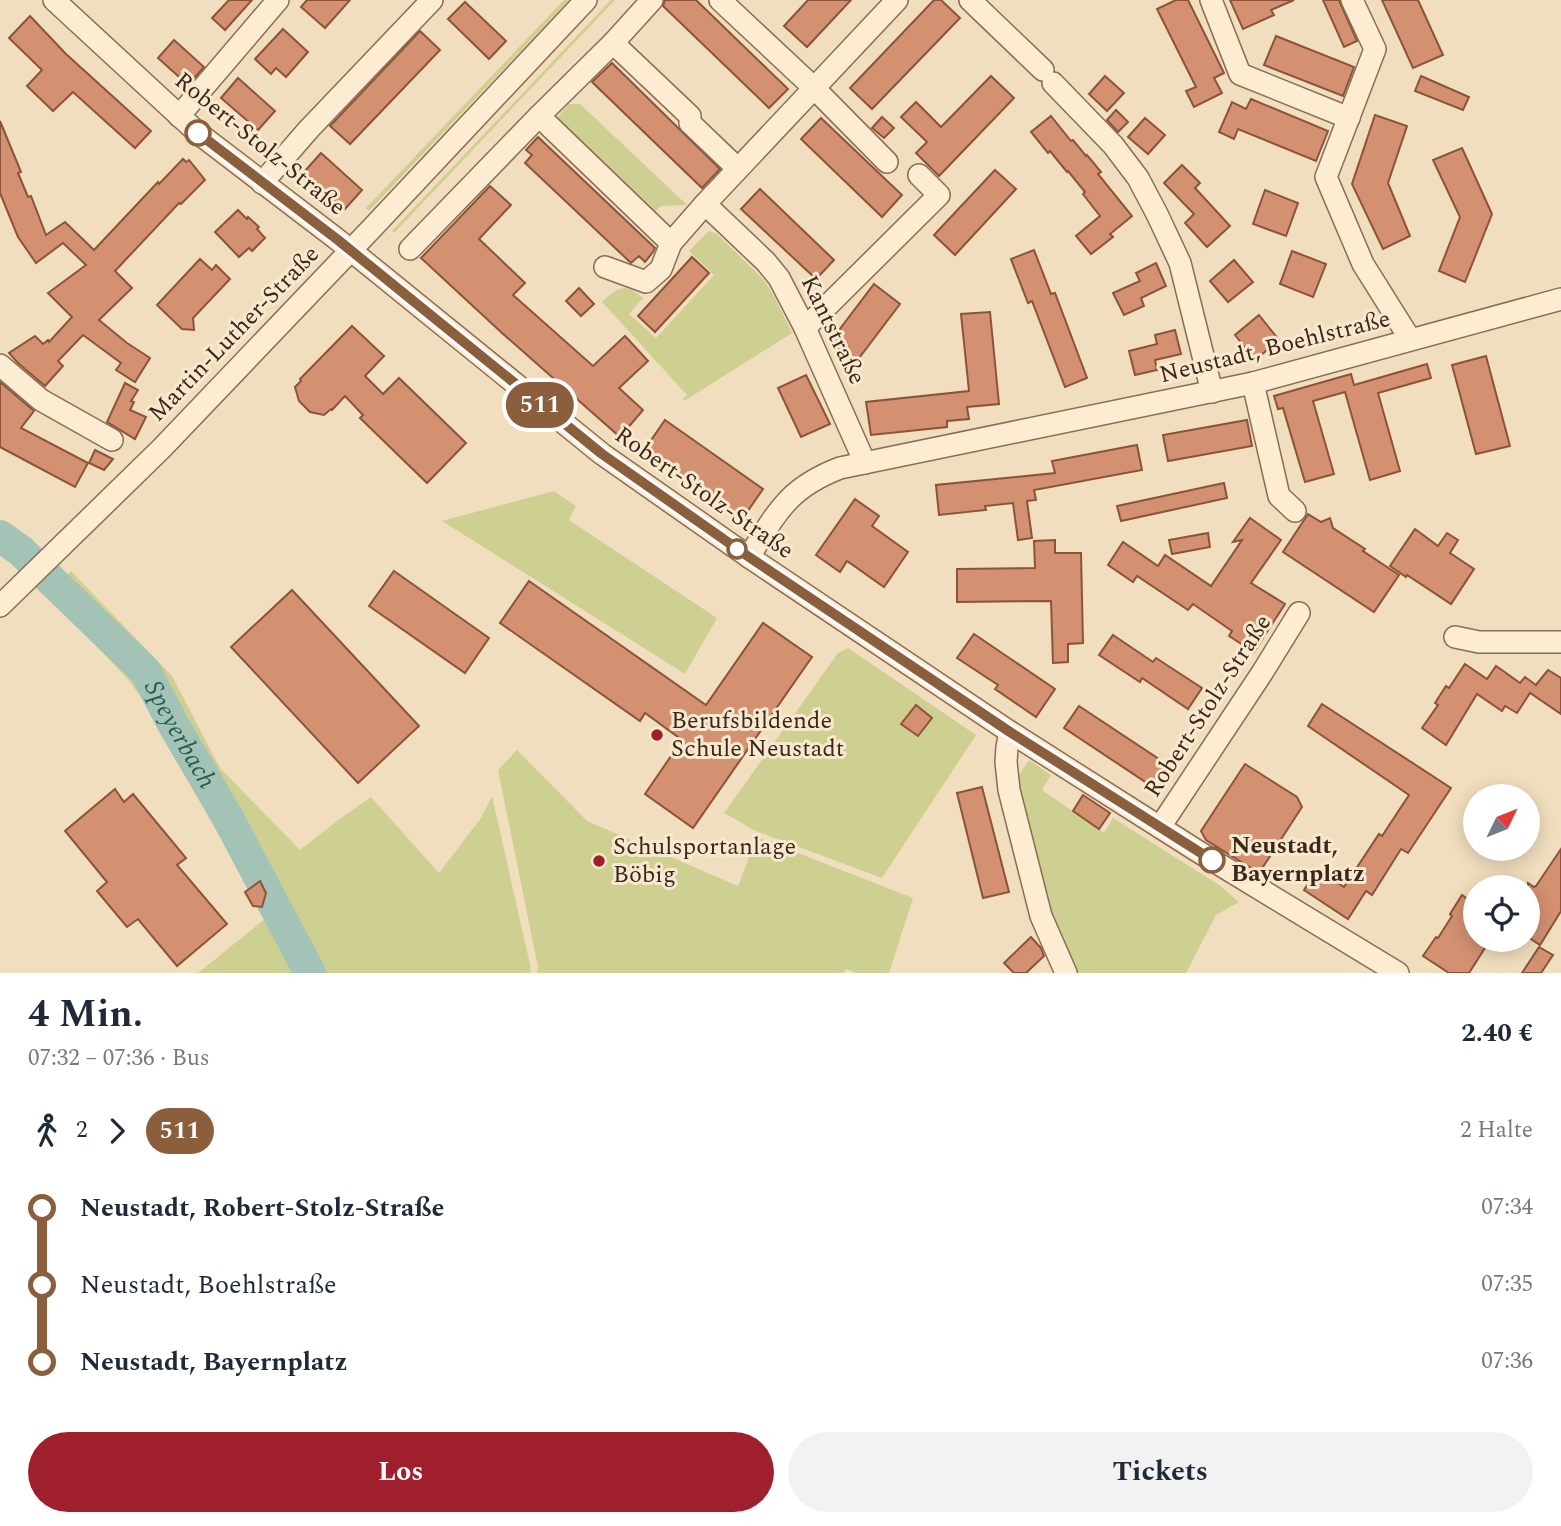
<!DOCTYPE html>
<html lang="de">
<meta charset="utf-8">
<style>
:root{--surface:#fff;--page:#f2f2f3;--text:#1f2937;--muted:#747a83;--accent:#9f202c}
body{margin:0;font-family:Spectral,serif;background:var(--page);color:var(--text);height:100vh;display:flex;flex-direction:column;font-size:26px;white-space:nowrap}
*{box-sizing:border-box;margin:0}
p{font-size:23px;color:var(--muted)}
.icon{flex:none;width:38px;height:38px;fill:none;stroke:currentColor;stroke-width:2;stroke-linecap:round;stroke-linejoin:round}
.map{position:relative;height:973px;overflow:hidden}
.sheet{display:flex;flex-direction:column;background:var(--surface);flex:1}
.sheet>*{flex:none}
.badge{padding:0 14px;border-radius:23px;font-size:24px;line-height:46px}
.needle{width:46px;rotate:47deg}
.tools{position:absolute;left:1463px;top:784px;display:grid;gap:14px}
.tools a{display:grid;place-items:center;width:77px;height:77px;border-radius:50%;background:var(--surface);box-shadow:0 4px 18px #0003;font-size:35px}
.map>.badge{position:absolute;translate:-50% -50%;box-shadow:0 0 0 4px #fff}
.legs{display:flex;align-items:center;gap:10px;height:77px;padding:0 28px;font-size:23px}
.legs p{margin-inline-start:auto}
.overview{display:flex;align-items:center;justify-content:space-between;height:119px;padding:0 28px}
h1{font-size:38px;font-weight:700;line-height:52px}
.action{display:flex;gap:14px;margin-top:auto;padding:14px 28px}
.action a{flex:1;height:80px;border-radius:42px;background:var(--accent);color:#fff;font-size:28px;font-weight:700;line-height:80px;text-align:center}
.action a+a{background:var(--page);color:var(--text)}
ul{padding:0 28px;list-style:none}
li{display:flex;align-items:center;gap:24px;height:77px;font-size:26px}
li i{display:grid;place-items:center;width:10px;height:100%;margin:0 9px;background:currentColor}
li i::after{content:'';width:18px;height:18px;margin:-9px;border:5px solid;border-radius:50%;background:var(--surface)}
li p{margin-inline-start:auto}
li:first-child i{background:linear-gradient(#0000 50%,currentColor 0)}
li:last-child i{background:linear-gradient(currentColor 50%,#0000 0)}
.map>svg:first-child{display:block}
.green{fill:#ced091}
.lines{fill:none;stroke-linecap:round;stroke-linejoin:round}
.river{stroke:#a2c3b6;stroke-width:32}
.building{fill:#d39171;stroke:#8c5339;stroke-width:2}
.minor-casing{stroke:#8b6d55;stroke-width:24}
.minor{stroke:#fcecd2;stroke-width:21}
.line-1-casing{stroke:#fff;stroke-width:16}
.line-1{stroke:#8b5e3c;stroke-width:10}
.stop-1-dot{fill:#fff;stroke:#8b5e3c;stroke-width:3.5}
.poi-dot{fill:#9f202c;stroke:#f8e9ce;stroke-width:2.5}
.labels{text-anchor:middle;dominant-baseline:central;stroke-width:6;stroke-linejoin:round;paint-order:stroke}
.street-label{font-size:24px;fill:#39271b;stroke:#f8e9ce}
.poi-label{font-size:24px;fill:#39271b;stroke:#f8e9ce;text-anchor:start}
.stop-label{font-size:24px;font-weight:bold;fill:#39271b;stroke:#f8e9ce;text-anchor:start}
.water-label{font-size:26px;font-style:italic;fill:#295b53;stroke:#f8e9ce}
</style>
<div class="map">
<svg width="1561" height="973" viewBox="0 0 1561 973">
<rect width="100%" height="100%" fill="#f1debe"/>
<g class="green">
<polygon points="564,0 569,0 369,211 366,208"/>
<polygon points="611,0 615,0 394,233 392,231"/>
<polygon points="569,104 580,104 687,205 661,206 650,217 554,121"/>
<path d="M709 231 717 234 763 279 775 298 792 333 684 401 683 398 687 395 602 302C618 287 625 282 643 298L629 314 656 338 714 275 689 251Z"/>
<polygon points="554,491 576,506 569,520 717,618 685,674 442,521"/>
<polygon points="71,571 172,676 220,768 300,850 341,818 371,797 439,873 481,818 492,796 531,969 530,973 198,973 265,919 148,707 126,677 46,594"/>
<polygon points="848,648 976,735 882,878 756,831 724,813 838,653"/>
<polygon points="517,750 587,821 738,886 757,837 913,898 889,973 856,973 846,969 844,973 537,973 538,967 498,770"/>
<polygon points="1029,760 1051,775 1042,790 1104,833 1113,818 1219,885 1239,902 1216,915 1186,973 1073,973 1045,909 1017,778"/>
</g>
<g class="lines">
<path class="river" id="s1" d="M0 536 21 551 146 672 173 724 228 818 310 973"/>
</g>
<g class="building">
<polygon points="229,0 252,0 225,30 212,18"/>
<polygon points="307,0 350,0 325,28 301,7"/>
<polygon points="665,0 696,0 788,89 769,108 663,6"/>
<polygon points="808,0 851,0 807,47 784,26"/>
<polygon points="934,0 941,0 960,18 872,109 850,88"/>
<polygon points="1176,0 1188,0 1224,73 1214,78 1222,93 1194,107 1186,91 1196,87 1157,9"/>
<polygon points="1230,0 1294,0 1271,10 1274,15 1243,29"/>
<polygon points="1323,0 1339,0 1357,41 1344,47"/>
<polygon points="1382,0 1418,0 1443,55 1413,68"/>
<polygon points="465,2 506,41 489,59 448,19"/>
<polygon points="30,16 66,54 151,131 135,148 73,92 53,111 27,86 42,70 9,38"/>
<polygon points="283,29 308,52 286,77 276,68 271,74 255,59"/>
<polygon points="420,31 440,50 350,144 330,126"/>
<polygon points="1276,36 1354,67 1343,96 1264,65"/>
<polygon points="174,40 204,67 188,85 158,58"/>
<polygon points="612,63 720,169 702,188 592,82"/>
<polygon points="991,76 1014,98 939,176 916,153 927,142 901,117 916,102 941,127"/>
<polygon points="1105,76 1124,93 1107,111 1089,94"/>
<polygon points="1421,76 1469,97 1463,110 1415,91"/>
<polygon points="238,78 275,111 258,130 221,98"/>
<polygon points="1251,99 1328,131 1316,161 1238,129 1234,139 1219,132 1232,102 1246,109"/>
<polygon points="1116,110 1128,122 1118,132 1107,120"/>
<polygon points="1375,115 1407,126 1388,183 1410,236 1383,249 1352,184"/>
<polygon points="1051,116 1071,141 1073,140 1086,156 1087,155 1101,172 1098,174 1132,216 1110,234 1113,237 1091,254 1076,236 1100,216 1083,194 1085,192 1068,171 1067,172 1050,151 1048,153 1031,132"/>
<polygon points="882,117 894,128 884,138 872,128"/>
<polygon points="821,118 902,195 882,217 801,139"/>
<polygon points="1145,118 1165,135 1148,154 1128,137"/>
<polygon points="0,121 21,172 18,173 28,197 31,196 46,235 65,222 94,250 158,182 159,184 183,159 186,162 189,160 205,180 181,204 179,203 115,271 132,288 99,320 127,343 150,358 135,382 116,370 121,363 83,335 58,361 63,366 45,386 18,363 9,353 35,336 43,344 48,340 49,342 72,317 48,293 86,265 63,243 36,263 18,237 0,193"/>
<polygon points="538,137 655,248 653,252 645,262 639,256 631,263 525,163 532,155 526,150"/>
<polygon points="1462,148 1492,214 1465,282 1439,271 1460,217 1433,160"/>
<polygon points="321,153 362,190 345,209 304,172"/>
<polygon points="1182,165 1200,183 1195,188 1230,226 1207,247 1185,223 1194,214 1164,183"/>
<polygon points="995,170 1016,189 955,255 934,235"/>
<polygon points="490,186 511,205 479,239 525,283 513,295 593,366 625,336 648,361 619,388 643,410 620,437 502,333 421,258"/>
<polygon points="760,189 834,260 816,279 741,209"/>
<polygon points="1265,190 1298,203 1286,236 1253,224"/>
<polygon points="238,210 247,219 248,217 259,227 257,229 265,238 252,251 249,248 239,257 215,232"/>
<polygon points="1034,250 1051,294 1055,293 1087,378 1065,387 1032,301 1028,303 1011,259"/>
<polygon points="1292,251 1326,264 1313,297 1280,284"/>
<polygon points="692,257 709,273 655,332 638,316"/>
<polygon points="200,259 212,270 216,265 230,279 193,318 194,330 182,329 157,305"/>
<polygon points="1234,260 1253,282 1228,302 1210,281"/>
<polygon points="1156,263 1166,286 1141,298 1144,306 1124,315 1113,293 1140,281 1136,273"/>
<polygon points="874,284 900,304 856,362 830,342"/>
<polygon points="579,288 594,304 581,316 566,301"/>
<polygon points="990,312 999,404 967,407 969,419 947,421 947,427 871,435 866,402 969,391 961,314"/>
<polygon points="1259,315 1279,340 1255,360 1235,335"/>
<polygon points="352,326 384,356 365,376 383,394 399,378 466,443 427,483 360,418 363,415 345,396 332,410 331,409 324,415 310,412 299,401 295,387 301,381 300,379"/>
<polygon points="1175,330 1181,354 1155,360 1157,370 1135,375 1129,351 1157,344 1155,335"/>
<polygon points="1486,356 1510,446 1476,454 1452,365"/>
<polygon points="1427,364 1431,378 1378,393 1400,471 1370,480 1345,392 1313,401 1334,474 1305,482 1283,408 1278,409 1274,396 1351,374 1354,385"/>
<polygon points="806,375 830,424 801,437 778,388"/>
<polygon points="0,382 34,411 21,428 88,463 75,487 0,447"/>
<polygon points="125,383 138,390 131,401 134,402 130,410 146,417 135,439 107,422"/>
<polygon points="665,420 763,489 743,518 645,449"/>
<polygon points="1247,420 1252,446 1168,461 1163,435"/>
<polygon points="1137,445 1142,470 1034,490 1036,500 1027,501 1032,538 1018,540 1013,503 985,506 986,510 939,515 936,485 1055,473 1052,461"/>
<polygon points="95,450 113,459 104,470 89,463"/>
<polygon points="1224,483 1227,498 1121,521 1117,506"/>
<polygon points="855,499 879,516 872,526 908,552 884,587 847,561 840,572 816,555"/>
<polygon points="1308,514 1321,522 1330,518 1333,528 1365,549 1363,551 1399,575 1374,612 1283,552"/>
<polygon points="1250,518 1281,540 1251,583 1285,604 1254,652 1229,636 1232,631 1193,604 1188,610 1137,576 1133,582 1108,565 1123,542 1158,566 1165,555 1211,586 1242,540 1233,542"/>
<polygon points="1415,529 1438,546 1447,533 1458,540 1450,553 1474,569 1451,604 1407,575 1406,577 1390,566"/>
<polygon points="1208,533 1210,547 1172,554 1169,540"/>
<polygon points="1055,540 1055,553 1081,553 1083,643 1068,644 1068,662 1053,663 1051,601 957,602 957,569 1035,568 1034,541"/>
<polygon points="394,571 489,638 465,673 369,606"/>
<polygon points="529,581 706,705 763,623 812,657 693,828 645,794 682,740 645,713 640,721 500,623"/>
<polygon points="292,590 419,726 358,783 231,647"/>
<polygon points="974,634 1055,689 1036,717 995,689 998,685 957,658"/>
<polygon points="1113,635 1153,662 1156,658 1202,688 1188,709 1142,678 1140,682 1099,655"/>
<polygon points="1465,664 1487,679 1496,666 1520,683 1525,677 1536,685 1535,686 1548,670 1561,678 1561,714 1530,693 1517,713 1505,706 1502,711 1477,694 1446,745 1422,728 1438,705 1435,703 1446,686 1449,688"/>
<polygon points="1322,704 1451,788 1408,853 1401,849 1372,895 1366,891 1348,919 1304,890 1318,869 1344,887 1379,834 1382,836 1409,795 1308,726"/>
<polygon points="916,705 932,718 918,736 901,724"/>
<polygon points="1079,706 1168,765 1153,787 1064,728"/>
<polygon points="1245,764 1297,797 1302,807 1261,870 1251,868 1206,840 1201,831"/>
<polygon points="982,787 1009,892 983,898 957,793"/>
<polygon points="115,789 124,802 133,794 186,858 177,865 227,924 177,966 138,919 127,927 97,891 107,882 65,831"/>
<polygon points="1083,795 1110,813 1099,829 1073,811"/>
<polygon points="1561,849 1561,911 1540,945 1528,937 1528,883 1534,887 1536,886"/>
<polygon points="260,881 266,893 262,907 253,906 245,892"/>
<polygon points="1462,895 1475,904 1475,940 1490,940 1469,973 1449,973 1423,956 1436,937 1438,938 1452,916 1450,914"/>
<polygon points="1031,937 1041,948 1044,956 1026,973 1014,973 1004,963"/>
<polygon points="1539,947 1553,955 1541,973 1522,973"/>
</g>
<g class="lines">
<defs>
<g id="minor">
<polyline points="54,0 198,133 338,240 602,454 749,557 1010,732 1199,852 1398,973"/>
<polyline points="720,0 813,87 887,162"/>
<polyline points="970,0 1043,70"/>
<polyline points="1211,0 1240,74 1349,118"/>
<polyline points="1352,0 1375,49 1326,177 1363,264 1410,339"/>
<polyline points="613,43 690,116 690,123 737,168"/>
<polyline points="1053,83 1113,145 1138,178 1157,214 1180,263 1212,392"/>
<polyline points="179,116 278,0"/>
<polyline points="539,116 671,243"/>
<polyline points="262,183 309,129 432,0"/>
<polyline points="705,204 766,262 779,278 805,328 865,463"/>
<polyline points="410,249 539,116 613,43 652,0"/>
<polyline points="605,267 646,282 661,269 671,243 705,204 897,0"/>
<polyline points="805,328 939,195 919,175"/>
<polyline points="0,365 41,400 112,440"/>
<polyline points="1253,383 1279,496 1295,511"/>
<path d="M749 557C777 512 788 488 840 468L1253 383 1561 299"/>
<polyline points="0,606 162,448 374,226 586,0"/>
<polyline points="1455,637 1479,642 1561,642"/>
<polyline points="1010,732 1007,747 1006,762 1009,790 1041,916 1066,973"/>
<polyline points="1160,827 1262,673 1299,613"/>
</g>
</defs>
<use href="#minor" class="minor-casing"/>
<use href="#minor" class="minor"/>
</g>
<g class="lines">
<defs>
<polyline id="line-1" points="198,133 338,240 602,454 749,557 1010,732 1212,860"/>
</defs>
<use href="#line-1" class="line-1-casing"/>
<use href="#line-1" class="line-1"/>
</g>
<g class="stop-1-dot">
<circle cx="198" cy="133" r="12"/>
<circle cx="737" cy="549" r="9"/>
<circle cx="1212" cy="860" r="12"/>
</g>
<g class="poi-dot">
<circle cx="657" cy="735" r="7"/>
<circle cx="599" cy="861" r="7"/>
</g>
<g class="labels">
<g class="street-label">
<text transform="translate(260 144) rotate(39)">Robert-Stolz-Straße</text>
<text transform="translate(833 330) rotate(64)">Kantstraße</text>
<text transform="translate(234 334) rotate(-46)">Martin-Luther-Straße</text>
<text transform="translate(1275 347) rotate(-14)">Neustadt, Boehlstraße</text>
<text transform="translate(704 493) rotate(35)">Robert-Stolz-Straße</text>
<text transform="translate(1208 706) rotate(-57)">Robert-Stolz-Straße</text>
</g>
<g class="poi-label">
<text x="671" y="721">Berufsbildende<tspan x="671" dy="28">Schule Neustadt</tspan></text>
<text x="613" y="847">Schulsportanlage<tspan x="613" dy="28">Böbig</tspan></text>
</g>
<g class="stop-label">
<text x="1231" y="846">Neustadt,<tspan x="1231" dy="28">Bayernplatz</tspan></text>
</g>
<g class="water-label">
<text stroke="none"><textPath href="#s1" startOffset="271">Speyerbach</textPath></text>
</g>
</g>
</svg>
<div class="tools">
<a><svg class="needle" viewBox="-14 -14 28 28"><path d="M0-13l5 13h-10z" fill="#e53935"/><path d="M0 13l5-13h-10z" fill="#747a83"/></svg></a>
<a><svg class="icon" aria-label="locate" viewBox="0 0 24 24"><circle cx="12" cy="12" r="6"/><path d="M12 2v4M12 18v4M2 12h4M18 12h4"/></svg></a>
</div>
<b class="badge" style="left:540px;top:405px;background:#8b5e3c;color:#fff">511</b>
</div>
<section class="sheet">
<div class="overview"><div><h1>4 Min.</h1><p>07:32 – 07:36 · Bus</p></div><b>2.40 €</b></div>
<div class="legs"><svg class="icon" aria-label="walk" viewBox="0 0 24 24"><circle cx="13" cy="4" r="2"/><path d="M13 8l-2 6 4 7M11 14l-3 7M7 12l3-4h3l4 4"/></svg>2<svg class="icon" aria-label="forward" viewBox="0 0 24 24"><path d="M9 5l7 7-7 7"/></svg><b class="badge" style="background:#8b5e3c;color:#fff">511</b><p>2 Halte</p></div>
<ul>
<li><i style="color:#8b5e3c"></i><b>Neustadt, Robert-Stolz-Straße</b><p>07:34</p></li>
<li><i style="color:#8b5e3c"></i><span>Neustadt, Boehlstraße</span><p>07:35</p></li>
<li><i style="color:#8b5e3c"></i><b>Neustadt, Bayernplatz</b><p>07:36</p></li>
</ul>
<div class="action"><a>Los</a><a>Tickets</a></div>
</section>
